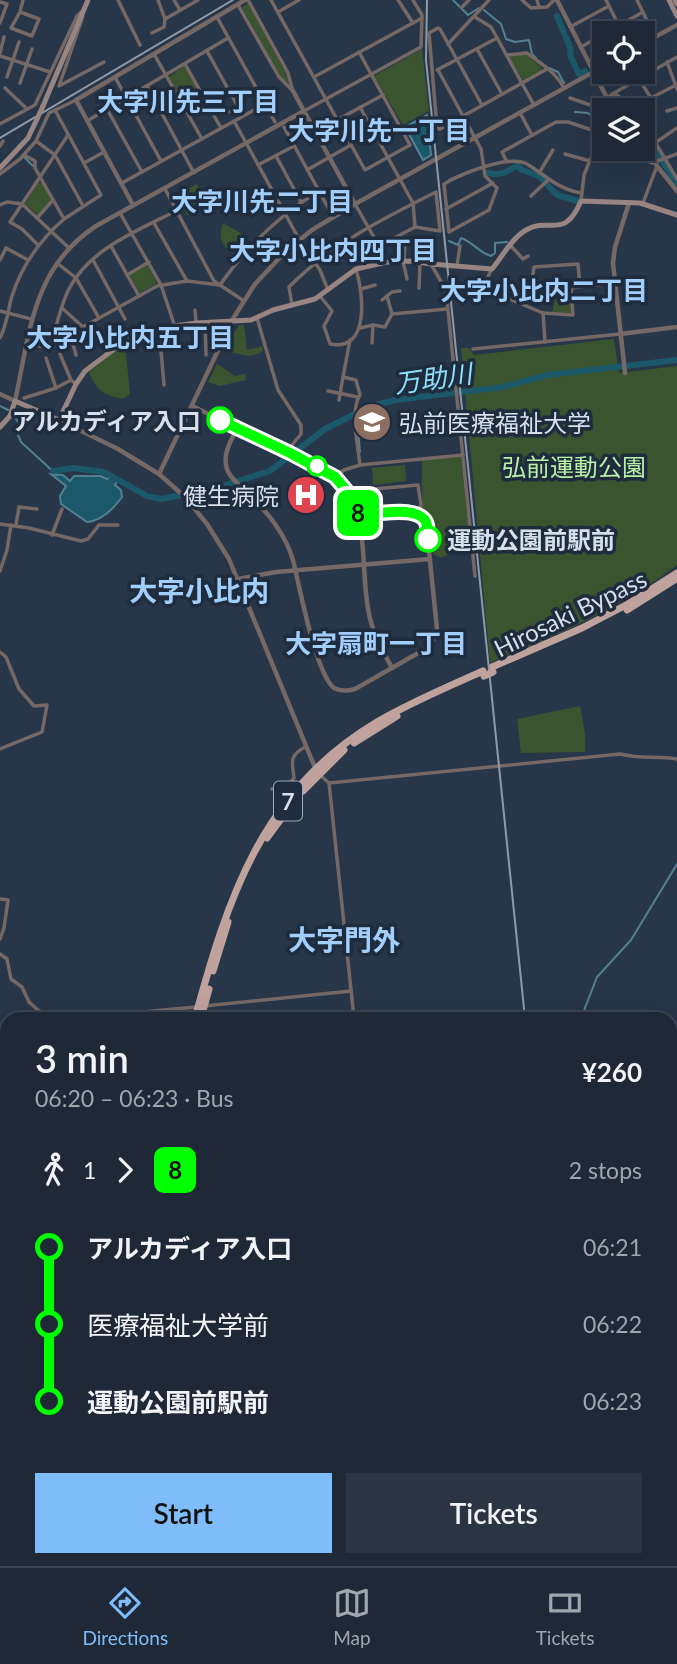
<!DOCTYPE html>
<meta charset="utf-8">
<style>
:root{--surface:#1e2837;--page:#2b3442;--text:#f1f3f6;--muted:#a1a6ad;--line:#3c4452;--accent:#7fbdfa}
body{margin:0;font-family:Lato,"Noto Sans JP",sans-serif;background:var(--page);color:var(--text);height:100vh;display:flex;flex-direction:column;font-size:26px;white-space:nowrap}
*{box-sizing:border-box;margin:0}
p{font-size:23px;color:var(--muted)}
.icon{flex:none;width:38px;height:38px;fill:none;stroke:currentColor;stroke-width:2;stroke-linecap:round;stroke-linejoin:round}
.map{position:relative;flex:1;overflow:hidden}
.sheet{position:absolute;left:0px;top:1012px;width:677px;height:555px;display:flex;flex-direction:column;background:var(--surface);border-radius:21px 21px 0 0;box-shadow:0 7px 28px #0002,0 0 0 2px var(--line)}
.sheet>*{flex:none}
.badge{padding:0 14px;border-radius:10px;font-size:24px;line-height:46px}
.tools{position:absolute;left:592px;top:21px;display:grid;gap:14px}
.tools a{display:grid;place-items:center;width:63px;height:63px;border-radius:0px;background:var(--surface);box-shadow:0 7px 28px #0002,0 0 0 2px var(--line);font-size:35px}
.map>.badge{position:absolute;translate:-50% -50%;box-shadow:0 0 0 4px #fff}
.legs{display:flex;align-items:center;gap:10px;height:77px;padding:0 35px;font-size:23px}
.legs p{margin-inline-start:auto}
.headline{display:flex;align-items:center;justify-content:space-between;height:119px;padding:0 35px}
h1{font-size:38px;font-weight:600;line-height:52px}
.action{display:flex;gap:14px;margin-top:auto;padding:14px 35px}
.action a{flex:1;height:80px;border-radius:0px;background:var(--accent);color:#111;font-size:28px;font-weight:600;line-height:80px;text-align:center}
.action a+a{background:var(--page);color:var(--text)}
ul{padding:0 35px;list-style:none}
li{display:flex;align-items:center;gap:24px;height:77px;font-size:26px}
li i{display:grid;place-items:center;width:10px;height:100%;margin:0 9px;background:currentColor}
li i::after{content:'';width:18px;height:18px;margin:-9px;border:5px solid;border-radius:50%;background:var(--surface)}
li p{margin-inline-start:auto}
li:first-child i{background:linear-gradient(#0000 50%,currentColor 0)}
li:last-child i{background:linear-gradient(currentColor 50%,#0000 0)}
.tabs{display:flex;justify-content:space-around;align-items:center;height:98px;border-top:2px solid var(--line);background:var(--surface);font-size:19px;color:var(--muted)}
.tabs a{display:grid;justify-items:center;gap:4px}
.tabs .active{color:var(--accent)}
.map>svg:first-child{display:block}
.green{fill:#39542f}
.water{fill:#1b596a;stroke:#538191;stroke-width:2}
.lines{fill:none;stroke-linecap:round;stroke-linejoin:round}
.stream{stroke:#538191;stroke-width:2}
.river{stroke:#1b596a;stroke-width:6}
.minor{stroke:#756865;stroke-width:3.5}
.tertiary{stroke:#756865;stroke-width:4.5}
.secondary{stroke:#988480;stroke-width:5}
.trunk{stroke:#c0a29d;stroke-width:7}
.rail{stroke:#8f9aa9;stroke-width:2}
.secondary-bridge{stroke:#988480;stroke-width:5}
.trunk-bridge{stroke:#c0a29d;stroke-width:7}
.line-1-casing{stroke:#fff;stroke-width:16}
.line-1{stroke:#0f0;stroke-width:10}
.stop-1-dot{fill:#fff;stroke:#0f0;stroke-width:3.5}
.labels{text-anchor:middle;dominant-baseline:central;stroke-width:7;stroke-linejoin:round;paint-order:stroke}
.shield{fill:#1e2c3e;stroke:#9fa9b7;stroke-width:2}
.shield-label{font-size:23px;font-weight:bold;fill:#d6dfeb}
.stop-label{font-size:24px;font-weight:bold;fill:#d6dfeb;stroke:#1e2c3e;text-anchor:end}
.poi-label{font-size:24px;fill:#d6dfeb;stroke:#1e2c3e;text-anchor:start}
.park-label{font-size:24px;fill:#b9f0a6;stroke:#1e2c3e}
.street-label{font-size:24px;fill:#d6dfeb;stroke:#1e2c3e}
.neighbourhood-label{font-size:26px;font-weight:bold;fill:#a1cefb;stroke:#1e2c3e}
.water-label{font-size:26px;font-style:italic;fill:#8ce2fd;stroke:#1e2c3e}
.quarter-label{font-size:28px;font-weight:bold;fill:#a1cefb;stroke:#1e2c3e}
</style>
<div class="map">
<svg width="677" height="1566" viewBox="0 0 677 1566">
<rect width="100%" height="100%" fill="#283649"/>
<g class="green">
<polygon points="248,3 286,74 289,84 280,77 242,7"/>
<polygon points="422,49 429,111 403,125 374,76"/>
<polygon points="526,54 542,68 541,71 523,80 509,57"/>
<polygon points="184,66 197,88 180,97 169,77"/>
<polygon points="39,182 43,184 51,200 38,215 25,204"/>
<path d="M197 184C202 198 199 208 187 216L177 195Z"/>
<path d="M223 223 242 234 231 252C221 245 218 235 223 223Z"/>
<polygon points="145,265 148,266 157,283 140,293 130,276 131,273"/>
<polygon points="570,289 572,314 552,313 557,291"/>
<path d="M239 325H244L247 350 262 346 263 351C247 361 238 352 224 351Z"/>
<path d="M614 339 619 373 677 366V565C621 609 556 635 490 663L461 348H469L474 355Z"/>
<path d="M125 344 130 394 123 399C104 395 96 391 89 372Z"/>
<polygon points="217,364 235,376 245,374 246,380 220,386 208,382"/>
<polygon points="461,457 471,550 454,552 441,558 433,554 428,521 422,513 422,459"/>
<polygon points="405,465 406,481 373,485 372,468"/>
<polygon points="580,706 585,733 585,752 521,753 517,719"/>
</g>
<g class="water">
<polygon points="427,115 431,155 423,160 405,127"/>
<path d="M51 474 63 475 70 481 74 476H101L107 479 110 477 117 481 115 485 121 490 122 497C114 508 102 521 87 522L61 504 60 496 66 486Z"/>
</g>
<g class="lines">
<g class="stream">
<polyline points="453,0 468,15 479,8"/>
<polyline points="484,10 501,24 506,39 515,42 529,40 532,54 536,58"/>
<polyline points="549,68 558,72 564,83"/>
<polyline points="575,112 588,113 594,118"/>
<polyline points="598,123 604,127"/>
<polyline points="429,130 436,131"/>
<polyline points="638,155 646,157 656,152"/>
<polyline points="24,157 33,166"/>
<path d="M449 241 458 245 461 238C473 242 478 252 491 256L495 253V243L507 242"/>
<polyline points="0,406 8,410"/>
<polyline points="14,416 20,425 18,435 21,442 57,475"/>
<polyline points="357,419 360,452"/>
<polyline points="581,1018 597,977 631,940 677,864"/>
<polyline points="0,1529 7,1524"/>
</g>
<g class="river">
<polyline points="557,16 564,33"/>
<polyline points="566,37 571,50 570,55 579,74 585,71"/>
<polyline points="614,97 632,110"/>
<polyline points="642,128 677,185"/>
<path d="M488 173C501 176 508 172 517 165L522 170 539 176 557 195 578 201"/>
<polyline points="53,471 73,468 104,472 147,496 161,499 212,489 270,471 325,429 369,407 395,400 503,387 547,375 677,360"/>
<polyline points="0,1275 7,1282"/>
<polyline points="136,1559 141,1566"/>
<polyline points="670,1559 677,1555"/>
<polyline points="651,1566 669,1559"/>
</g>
<g class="minor">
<polyline points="118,0 140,45"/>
<polyline points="174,0 180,10"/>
<polyline points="248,0 288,73 292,88"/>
<polyline points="271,0 365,170 410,145 359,52"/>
<polyline points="398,0 413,23"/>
<polyline points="522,0 531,8 547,7 554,0"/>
<polyline points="537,0 539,7"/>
<polyline points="606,0 619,26"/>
<polyline points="637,0 655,37"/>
<polyline points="0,2 7,4 0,23"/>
<polyline points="238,5 279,77 293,91"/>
<polyline points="462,7 469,0"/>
<polyline points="20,12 39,19 32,36 11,28 20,12 23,0"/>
<polyline points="278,12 299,0"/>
<polyline points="83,16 59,86 104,62"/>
<polyline points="217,17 275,122"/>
<polyline points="475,17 491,27 534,105"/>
<polyline points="165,19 198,0"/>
<polyline points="570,27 609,6"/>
<polyline points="152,33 164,27 165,19 158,0"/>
<polyline points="606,33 643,12"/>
<polyline points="448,44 489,0"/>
<polyline points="581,47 604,34"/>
<polyline points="477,49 502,94"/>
<polyline points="207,51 243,116"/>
<polyline points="0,53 4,37"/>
<polyline points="154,54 202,139"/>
<path d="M507 55 527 53C542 65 555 71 564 88"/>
<polyline points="0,56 50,72"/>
<polyline points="667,62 677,89"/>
<polyline points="642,63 648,73"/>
<polyline points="185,64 221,128"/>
<polyline points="437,70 497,38"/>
<path d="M438 70 481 149 485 176 497 188 489 210 449 232 444 184C460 174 510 154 527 164 546 176 558 189 581 193"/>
<polyline points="7,77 19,42"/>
<polyline points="115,77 161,161"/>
<polyline points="314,77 422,18"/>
<polyline points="639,79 651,98 676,85"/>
<polyline points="20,83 32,49"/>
<polyline points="147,86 194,173"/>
<polyline points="5,88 26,108"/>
<polyline points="614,93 637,110"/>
<polyline points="570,98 599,108"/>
<polyline points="76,100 49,113 36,141 55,155 82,204"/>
<polyline points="482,105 440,29 438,28 429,33 437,128 440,129 547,69"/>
<polyline points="360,107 413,203 415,227"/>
<polyline points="107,109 142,172"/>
<polyline points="304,111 421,47 422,15 413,0"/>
<polyline points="667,111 677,108"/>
<polyline points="520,113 532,135"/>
<polyline points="224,114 238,107"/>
<polyline points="337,120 383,95"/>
<polyline points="642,120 677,179"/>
<polyline points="87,121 228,38"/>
<polyline points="234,121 299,239 320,270 328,290"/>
<polyline points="0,124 35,105 77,16 81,12"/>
<polyline points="655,143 677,128"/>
<polyline points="0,146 3,141"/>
<polyline points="594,152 634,154 652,163 677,154"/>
<polyline points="565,154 590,161"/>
<polyline points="24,155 35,161 35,168 64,219 101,195 55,110"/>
<polyline points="276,156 301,202"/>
<polyline points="507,162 502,152 556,122 568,122 595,131"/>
<polyline points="84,163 104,152"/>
<polyline points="258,165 294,146"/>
<polyline points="307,170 351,145"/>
<polyline points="539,173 553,150"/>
<polyline points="0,174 20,159 36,141"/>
<polyline points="122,183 265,104"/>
<polyline points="165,189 214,281 244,301"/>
<polyline points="319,191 331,213"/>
<polyline points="531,196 548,180"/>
<polyline points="581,201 584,175 595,148 596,117 602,102 614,93 677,57"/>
<polyline points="643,203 657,166"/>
<polyline points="0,205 7,202 22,204 69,248"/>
<polyline points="446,209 493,183"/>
<polyline points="120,213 161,285 175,327"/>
<polyline points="37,218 53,200"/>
<polyline points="154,223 187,281"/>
<polyline points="351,238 358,251"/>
<polyline points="38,245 22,229 10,222 68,135"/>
<polyline points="111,246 139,296"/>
<polyline points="511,246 523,259 528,256"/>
<polyline points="333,249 341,260"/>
<polyline points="0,260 6,248 28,260"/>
<polyline points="93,260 125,319"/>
<polyline points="403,261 407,279"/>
<polyline points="404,261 405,245"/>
<polyline points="57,263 76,278 99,318"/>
<polyline points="432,266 446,290 475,576"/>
<polyline points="457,266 460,246"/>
<polyline points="491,270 485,284 493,292 543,313 573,315 571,288 615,283"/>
<polyline points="127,275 149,262"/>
<path d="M220 285C247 246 278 216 319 191L284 127"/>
<polyline points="453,286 485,285"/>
<polyline points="419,288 420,262"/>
<polyline points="571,288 556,289 532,280 534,267 578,264 580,287"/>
<polyline points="361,289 375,285"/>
<path d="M320 296 332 311 324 326 330 344C371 352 363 292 356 269"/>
<polyline points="387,296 392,314"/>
<polyline points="382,300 392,292 400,291"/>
<path d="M292 305 289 287C330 245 384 218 436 192L440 231 415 227 379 246 355 204"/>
<polyline points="62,308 83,327"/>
<polyline points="195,310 196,323"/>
<polyline points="0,311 31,319"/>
<polyline points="543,313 545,342"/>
<polyline points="257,318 278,390 301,425 301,434 287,451"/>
<polyline points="205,323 206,355"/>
<polyline points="159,328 164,385"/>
<polyline points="360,328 373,325 385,327 392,314 447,309"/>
<polyline points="116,329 120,344"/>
<path d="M0 338C7 325 8 309 12 296 22 265 40 240 64 219"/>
<path d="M350 340 343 377 356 380 360 395C350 409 358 447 360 465"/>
<polyline points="103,341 107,354"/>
<polyline points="27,343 43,347 73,344 83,327 157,286 187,281 220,285"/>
<polyline points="372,343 373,325"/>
<polyline points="73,344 76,355"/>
<path d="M51 346C56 327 60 307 69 289 89 249 139 230 176 211"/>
<polyline points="473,349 620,334"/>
<polyline points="60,354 71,380"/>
<polyline points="46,358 56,388"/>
<polyline points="328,391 358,397"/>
<polyline points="24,398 56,388 71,380 76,384"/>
<polyline points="339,400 343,377"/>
<polyline points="335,477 344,470 360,465 463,455"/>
<polyline points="351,496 363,490 418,485 421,505 417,513"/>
<polyline points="0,524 29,528 81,541 88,539 99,525 118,525"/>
<polyline points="16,525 19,507 37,509"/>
<polyline points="52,535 62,509"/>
<polyline points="0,571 7,550 11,525"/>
<polyline points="0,652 6,657 19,689 34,706 47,705 42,732 0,749"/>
<polyline points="320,775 329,783 354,1018"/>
<path d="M329 783 620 754C639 759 657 756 677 759"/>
<path d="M272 789 287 787 294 778C292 761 289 756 305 747"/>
<polyline points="0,899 8,900 4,928 0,939"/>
<polyline points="0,954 7,959 11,979 22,987 29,1002 39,1011 70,1018"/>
<polyline points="204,1006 351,991"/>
<polyline points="77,1018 196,1007"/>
<polyline points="0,1057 7,1064"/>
</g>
<g class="tertiary">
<polyline points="557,0 607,98 624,110"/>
<polyline points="642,44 677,25"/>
<polyline points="293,91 355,204"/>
<polyline points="642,139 657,166 677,191"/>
<polyline points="133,205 76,100 245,0"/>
<polyline points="620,334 677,327"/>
<polyline points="625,373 613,263 615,247 629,203"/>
<path d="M0 394 15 401C30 333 32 268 96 226L304 111"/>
<path d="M192 406 324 470C373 503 359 558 368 608 371 630 381 648 392 668"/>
<polyline points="59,420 118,449 159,474 185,497 207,524 229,559 316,770"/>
<path d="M237 428C231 441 222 454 227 469 230 479 241 486 248 493 267 512 285 533 293 560 299 584 316 675 334 688 341 692 348 691 355 689L427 648 435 637 437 629 426 522C411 504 379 514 359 516"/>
<polyline points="159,474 234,317 255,284 287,250 312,230 355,204 604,66"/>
<polyline points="238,579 276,572 430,559"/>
<polyline points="670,1275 677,1274"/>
</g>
<g class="secondary">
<polyline points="669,0 677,16"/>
<polyline points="675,0 677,4"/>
<polyline points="43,106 88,0"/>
<polyline points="0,168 28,138 37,119"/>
<path d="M0 427 10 416 15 401 59 420 76 384 85 371 133 335 143 330 196 323 251 320 273 310 315 299 356 269 387 262 412 261 431 264 492 269C502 257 512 238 526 230 550 216 564 241 581 201L640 203 677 215"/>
<polyline points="0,1189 7,1213"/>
<polyline points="179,1559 180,1566"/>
</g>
<g class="trunk">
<polyline points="627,610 676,579"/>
<polyline points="492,667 582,628 628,604 677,573"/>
<polyline points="354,743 397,716"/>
<polyline points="303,791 344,750"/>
<polyline points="267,838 295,800"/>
<polyline points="213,971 228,922"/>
<path d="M195 1018C228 898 262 790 377 722 411 702 447 687 483 671"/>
<polyline points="201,1018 209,989"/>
<polyline points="0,1331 7,1323"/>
</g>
<g class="rail">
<polyline points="427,0 426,60 525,1018"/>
<polyline points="0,138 233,0"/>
<polyline points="577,1559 577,1566"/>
</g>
<polyline class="secondary-bridge" points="37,119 43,106"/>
<polyline class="trunk-bridge" points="484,676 493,672"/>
</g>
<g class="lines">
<defs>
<path id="line-1" d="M220 420 290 453 335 477 351 496 359 516C375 514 417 505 426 522 428 527 428 534 428 539"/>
</defs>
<use href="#line-1" class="line-1-casing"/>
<use href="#line-1" class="line-1"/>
</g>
<defs>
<symbol id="university-disc" viewBox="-11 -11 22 22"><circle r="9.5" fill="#8d6e63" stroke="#1e2c3e"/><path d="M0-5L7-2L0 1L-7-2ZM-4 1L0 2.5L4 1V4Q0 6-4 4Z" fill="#fff"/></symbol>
<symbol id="hospital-disc" viewBox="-11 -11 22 22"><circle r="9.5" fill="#e0444e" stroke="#1e2c3e"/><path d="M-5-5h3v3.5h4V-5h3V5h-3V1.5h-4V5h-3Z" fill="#fff"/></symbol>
</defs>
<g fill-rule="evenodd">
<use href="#university-disc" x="350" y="400" width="44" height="44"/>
<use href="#hospital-disc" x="284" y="473" width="44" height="44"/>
</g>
<g class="stop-1-dot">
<circle cx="220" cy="420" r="12"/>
<circle cx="317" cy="466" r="9"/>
<circle cx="428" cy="539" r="12"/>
</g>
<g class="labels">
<rect class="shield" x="274" y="781.5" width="28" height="39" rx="5"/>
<g class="shield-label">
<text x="288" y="801">7</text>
</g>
<g class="stop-label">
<text x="201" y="420">アルカディア入口</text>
<text x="447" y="539" text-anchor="start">運動公園前駅前</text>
</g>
<g class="poi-label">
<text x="399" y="422">弘前医療福祉大学</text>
<text x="279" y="495" text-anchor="end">健生病院</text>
</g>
<g class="park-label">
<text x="574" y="466">弘前運動公園</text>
</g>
<g class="street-label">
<text transform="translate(570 613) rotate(-26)">Hirosaki Bypass</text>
</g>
<g class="neighbourhood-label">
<text x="188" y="101">大字川先三丁目</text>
<text x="379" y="130">大字川先一丁目</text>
<text x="262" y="201">大字川先二丁目</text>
<text x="333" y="250">大字小比内四丁目</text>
<text x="544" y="290">大字小比内二丁目</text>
<text x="130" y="337">大字小比内五丁目</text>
<text x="376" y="643">大字扇町一丁目</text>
</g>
<g class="water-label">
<text transform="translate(433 378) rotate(-8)">万助川</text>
</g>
<g class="quarter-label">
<text x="199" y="590">大字小比内</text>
<text x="344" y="939">大字門外</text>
</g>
</g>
</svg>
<div class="tools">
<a><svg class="icon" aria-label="locate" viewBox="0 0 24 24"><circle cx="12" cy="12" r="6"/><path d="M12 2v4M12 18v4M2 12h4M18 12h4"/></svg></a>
<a><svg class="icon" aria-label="layers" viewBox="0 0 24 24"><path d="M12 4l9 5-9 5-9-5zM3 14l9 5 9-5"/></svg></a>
</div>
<b class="badge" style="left:358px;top:513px;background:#0f0;color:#111">8</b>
<section class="sheet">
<div class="headline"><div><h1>3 min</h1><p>06:20 – 06:23 · Bus</p></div><b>¥260</b></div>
<div class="legs"><svg class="icon" aria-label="walk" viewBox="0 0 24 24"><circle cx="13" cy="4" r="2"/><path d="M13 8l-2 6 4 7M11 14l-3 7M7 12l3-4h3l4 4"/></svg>1<svg class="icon" aria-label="forward" viewBox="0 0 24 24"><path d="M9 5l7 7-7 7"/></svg><b class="badge" style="background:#0f0;color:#111">8</b><p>2 stops</p></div>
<ul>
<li><i style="color:#0f0"></i><b>アルカディア入口</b><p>06:21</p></li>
<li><i style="color:#0f0"></i><span>医療福祉大学前</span><p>06:22</p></li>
<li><i style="color:#0f0"></i><b>運動公園前駅前</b><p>06:23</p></li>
</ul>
<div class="action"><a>Start</a><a>Tickets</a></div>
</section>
</div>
<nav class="tabs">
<a class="active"><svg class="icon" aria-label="directions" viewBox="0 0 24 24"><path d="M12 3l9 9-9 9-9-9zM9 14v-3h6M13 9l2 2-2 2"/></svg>Directions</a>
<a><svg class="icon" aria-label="map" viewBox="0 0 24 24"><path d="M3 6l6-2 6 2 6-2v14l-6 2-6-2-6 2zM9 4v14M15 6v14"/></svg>Map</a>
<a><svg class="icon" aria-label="tickets" viewBox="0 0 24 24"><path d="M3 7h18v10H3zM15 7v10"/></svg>Tickets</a>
</nav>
